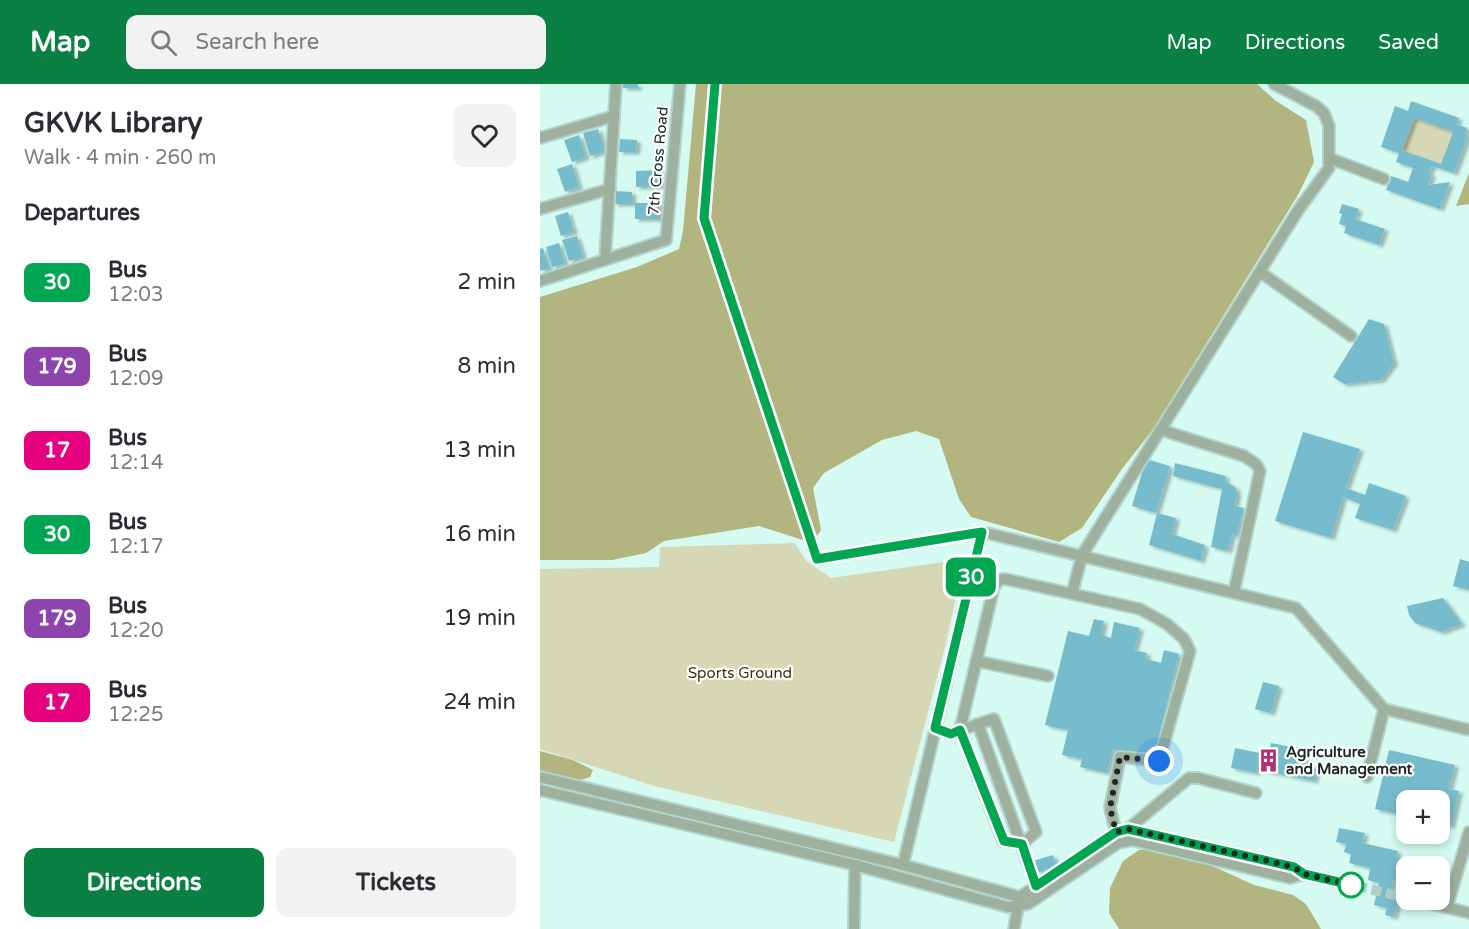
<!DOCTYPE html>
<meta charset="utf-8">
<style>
:root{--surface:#fff;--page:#f2f2f3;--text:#2b2b33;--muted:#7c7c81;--accent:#0b8043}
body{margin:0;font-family:"Varela Round",sans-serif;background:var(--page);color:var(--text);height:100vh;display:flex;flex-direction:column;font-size:22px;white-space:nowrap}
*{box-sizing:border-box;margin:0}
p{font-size:20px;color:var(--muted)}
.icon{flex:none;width:33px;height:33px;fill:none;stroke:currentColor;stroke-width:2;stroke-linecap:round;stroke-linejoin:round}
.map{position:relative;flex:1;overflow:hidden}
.sheet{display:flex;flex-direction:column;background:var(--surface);width:540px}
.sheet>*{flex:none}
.badge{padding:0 12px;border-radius:9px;font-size:21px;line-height:39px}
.fabs{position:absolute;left:856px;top:706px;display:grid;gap:12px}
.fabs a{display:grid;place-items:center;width:54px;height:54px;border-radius:12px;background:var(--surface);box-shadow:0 3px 9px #0003;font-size:30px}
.you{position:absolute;width:30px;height:30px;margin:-15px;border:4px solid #fff;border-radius:50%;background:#1a73e8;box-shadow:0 0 0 9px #1a73e833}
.map>.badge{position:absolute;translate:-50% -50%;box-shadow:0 0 0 3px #fff}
h2{padding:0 24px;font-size:22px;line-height:54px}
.round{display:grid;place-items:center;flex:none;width:63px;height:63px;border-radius:12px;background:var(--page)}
.summary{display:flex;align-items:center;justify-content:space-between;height:102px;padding:0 24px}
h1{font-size:28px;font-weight:800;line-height:45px}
.button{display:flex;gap:12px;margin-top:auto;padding:12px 24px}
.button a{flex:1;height:69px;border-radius:12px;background:var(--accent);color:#fff;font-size:24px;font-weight:800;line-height:69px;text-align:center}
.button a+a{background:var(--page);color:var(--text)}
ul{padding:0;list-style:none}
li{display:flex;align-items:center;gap:18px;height:84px;padding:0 24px}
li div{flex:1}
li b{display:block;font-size:22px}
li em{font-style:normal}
li .badge{min-width:66px;font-weight:700;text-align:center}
header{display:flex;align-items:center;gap:36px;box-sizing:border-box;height:84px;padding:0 30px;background:var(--accent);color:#fff}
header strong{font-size:28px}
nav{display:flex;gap:33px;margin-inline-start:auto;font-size:21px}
.search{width:420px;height:54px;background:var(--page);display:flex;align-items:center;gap:15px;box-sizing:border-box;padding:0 21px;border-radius:12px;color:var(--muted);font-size:22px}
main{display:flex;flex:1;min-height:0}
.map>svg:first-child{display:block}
.green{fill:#d6d8b5}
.forest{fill:#b2b57f}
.building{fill:#77bccc;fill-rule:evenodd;filter:url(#shadow)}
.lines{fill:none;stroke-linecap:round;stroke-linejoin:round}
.minor-tunnel{stroke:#afd0c8;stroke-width:10;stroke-dasharray:10 5;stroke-linecap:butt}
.minor-casing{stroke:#b3d4cc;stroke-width:14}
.minor{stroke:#9eb09e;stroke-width:10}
.line-casing{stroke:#fff;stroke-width:14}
.line{stroke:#00a651;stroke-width:9}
.walk{stroke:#1a2926;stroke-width:6;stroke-dasharray:0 10.8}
.stop-dot{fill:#fff;stroke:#00a651;stroke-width:3}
.labels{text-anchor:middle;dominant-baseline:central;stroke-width:4.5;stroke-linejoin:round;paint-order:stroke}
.street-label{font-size:15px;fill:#1a2926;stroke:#fff}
.park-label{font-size:15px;fill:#333408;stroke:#fff}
.poi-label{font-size:15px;font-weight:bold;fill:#1a2926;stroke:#fff;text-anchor:start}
</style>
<header>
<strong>Map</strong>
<div class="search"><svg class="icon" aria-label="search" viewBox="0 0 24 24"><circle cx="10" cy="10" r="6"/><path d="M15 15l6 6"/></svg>Search here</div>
<nav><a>Map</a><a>Directions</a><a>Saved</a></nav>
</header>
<main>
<section class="sheet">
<div class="summary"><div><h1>GKVK Library</h1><p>Walk · 4 min · 260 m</p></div><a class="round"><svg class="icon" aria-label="heart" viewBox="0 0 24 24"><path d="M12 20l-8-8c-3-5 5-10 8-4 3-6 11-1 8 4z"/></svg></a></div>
<h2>Departures</h2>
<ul>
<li><span class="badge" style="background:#00a651;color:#fff">30</span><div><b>Bus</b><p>12:03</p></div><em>2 min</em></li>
<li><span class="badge" style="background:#8e44ad;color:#fff">179</span><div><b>Bus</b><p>12:09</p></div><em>8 min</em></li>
<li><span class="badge" style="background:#e6007e;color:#fff">17</span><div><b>Bus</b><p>12:14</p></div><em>13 min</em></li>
<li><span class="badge" style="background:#00a651;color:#fff">30</span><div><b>Bus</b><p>12:17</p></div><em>16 min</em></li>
<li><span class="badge" style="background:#8e44ad;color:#fff">179</span><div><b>Bus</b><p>12:20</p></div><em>19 min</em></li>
<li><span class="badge" style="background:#e6007e;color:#fff">17</span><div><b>Bus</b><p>12:25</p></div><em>24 min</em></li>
</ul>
<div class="button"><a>Directions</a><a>Tickets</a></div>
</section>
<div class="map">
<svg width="929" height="845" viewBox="0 0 929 845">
<defs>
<filter id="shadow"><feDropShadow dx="4" dy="2.5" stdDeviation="1.5" flood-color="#0004"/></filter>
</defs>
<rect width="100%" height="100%" fill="#d4faf1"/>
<g class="green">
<polygon points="874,34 913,48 901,80 862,66"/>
<polygon points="255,459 266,477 291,494 425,475 403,571 354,758 114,702 0,665 0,485 119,483 120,463"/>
</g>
<g class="forest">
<polygon points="156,0 717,0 736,17 766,36 774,78 758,111 614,344 582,385 542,444 519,458 431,433 419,415 399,355 376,347 342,356 284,389 273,404 281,446 275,455 263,456 219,442 124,457 106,469 72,476 0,476 0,213 97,183 139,165 143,147"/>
<polygon points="929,89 929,120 916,122"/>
<polygon points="0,667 33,676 53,686 50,693 35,698 0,689"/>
<polygon points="618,765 655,774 714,801 753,811 766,820 781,845 579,845 569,829 570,804 583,777 599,766"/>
</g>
<g class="building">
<rect x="83" y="0" width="15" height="4"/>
<path d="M871 17 919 34 916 40 927 44 925 50 928 51 914 89 892 82 889 90 892 91 888 101 910 98 900 125 846 106 851 92 868 98 873 84 856 78 859 69 841 63 855 22 868 27ZM874 34 913 48 901 80 862 66Z"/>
<polygon points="58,45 65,67 50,72 43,49"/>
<polygon points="39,51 46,73 32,78 24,56"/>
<polygon points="80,55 97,56 96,68 79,68"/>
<polygon points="32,80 39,103 25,108 17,85"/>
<polygon points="120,86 121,102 96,103 96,87"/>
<polygon points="75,107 92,108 92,120 74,120"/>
<rect x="95" y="119" width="24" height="16"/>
<polygon points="802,120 819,125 815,135 845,145 839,161 804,149 806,142 799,140 802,130 799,129"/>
<polygon points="28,128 34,148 21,152 15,132"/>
<polygon points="37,152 43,173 29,177 22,156"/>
<polygon points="19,159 25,179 12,183 6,163"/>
<polygon points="3,164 9,184 0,187 0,165"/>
<polygon points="829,235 844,240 854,279 841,296 804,300 793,293"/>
<polygon points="763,348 820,365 806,404 825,411 829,399 866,412 853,446 815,434 820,420 803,413 791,454 735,437"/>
<polygon points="606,375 630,382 616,429 592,422"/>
<polygon points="635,379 686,392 685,397 696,404 697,410 695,422 704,424 696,453 692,450 688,467 671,463 682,405 633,392"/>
<polygon points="617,429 636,434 632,450 665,461 661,477 609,461"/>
<polygon points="920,475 929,478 929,506 913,502"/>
<polygon points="903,514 922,540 901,548 875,539 869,531 867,522"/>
<polygon points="554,535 564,537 561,551 571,554 574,538 600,544 594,566 607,569 606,575 621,579 624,566 639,570 614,674 573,665 567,689 540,683 542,675 522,671 528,646 505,641 528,547 549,552"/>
<polygon points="723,598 739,602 731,629 715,625"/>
<polygon points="731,659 751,663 749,670 765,674 763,681 777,684 774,697 717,685 716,689 691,684 695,664 729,671"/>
<polygon points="849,666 915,681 909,705 919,707 911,742 900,740 900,717 867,717 867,732 835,725"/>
<polygon points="799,744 825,749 822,759 858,767 856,773 864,775 862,785 867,787 866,799 853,796 850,810 859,812 854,833 845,831 847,824 834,821 839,799 828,796 830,784 809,779 811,770 804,768 806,760 796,758"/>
<polygon points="513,771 516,783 497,789 493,777"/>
</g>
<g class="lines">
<polyline class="minor-tunnel" points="817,802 862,813"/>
<defs>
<g id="minor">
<polyline points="175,0 164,134 277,475 442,448"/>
<polyline points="0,54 74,32"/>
<polyline points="789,74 844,95"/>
<polyline points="0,125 70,105"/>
<polyline points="65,176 76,0"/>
<polyline points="720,188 811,252"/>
<polyline points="0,197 126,156 140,0"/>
<polyline points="621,346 704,372 716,380 720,387 694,508"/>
<polyline points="532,510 542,471 759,125 789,84 789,42 784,29 776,22 734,0"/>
<polyline points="436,577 508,592"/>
<polyline points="438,640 454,635 496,748 482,760 463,757 420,646 454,503 459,496 465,495 600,525 627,540 644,555 650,567 619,677 580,673 570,724 576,748"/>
<polyline points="395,644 411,650 438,640 496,802"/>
<polyline points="0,693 363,781 480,813 576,748 588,745 754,783 764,790 817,802"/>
<polyline points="827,693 844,625"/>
<polyline points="0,706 315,781 468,823 488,820 578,759 592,756 750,794 764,790"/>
<polyline points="588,745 649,694 658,694 716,709"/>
<polyline points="363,781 442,448 756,524 844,625 929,646"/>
<polyline points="862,813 867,814"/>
<polyline points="876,816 929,829"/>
<polyline points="907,823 929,748"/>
<polyline points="314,845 315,781"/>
<polyline points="474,845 479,816"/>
</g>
</defs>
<use href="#minor" class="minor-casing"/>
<use href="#minor" class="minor"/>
</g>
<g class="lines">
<defs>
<polyline id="line" points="175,0 164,134 277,475 442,448 395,644 411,650 420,646 464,757 482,760 496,802 576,748 588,745 754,783 764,790 816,802"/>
</defs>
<use href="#line" class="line-casing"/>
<use href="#line" class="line"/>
<polyline class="walk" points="619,677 580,673 570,724 576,748 588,745 754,783 764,790 816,802 811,801"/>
</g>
<defs>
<symbol id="building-bare" viewBox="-9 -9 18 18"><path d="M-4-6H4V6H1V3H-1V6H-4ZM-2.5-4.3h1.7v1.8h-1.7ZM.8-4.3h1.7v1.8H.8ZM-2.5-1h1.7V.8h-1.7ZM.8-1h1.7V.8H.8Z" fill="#b42e73" stroke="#fff" stroke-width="2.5" paint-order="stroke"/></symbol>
</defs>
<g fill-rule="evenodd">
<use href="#building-bare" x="712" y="660" width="33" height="33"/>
</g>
<circle class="stop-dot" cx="811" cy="801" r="12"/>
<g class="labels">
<g class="street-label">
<text transform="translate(118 77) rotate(-85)">7th Cross Road</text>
</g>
<g class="park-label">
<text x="200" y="589">Sports Ground</text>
</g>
<g class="poi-label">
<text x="746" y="668">Agriculture<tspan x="746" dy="17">and Management</tspan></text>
</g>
</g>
</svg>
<div class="fabs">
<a>+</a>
<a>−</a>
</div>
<div class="you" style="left:619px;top:677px"></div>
<b class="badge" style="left:431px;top:493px;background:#00a651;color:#fff">30</b>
</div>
</main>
